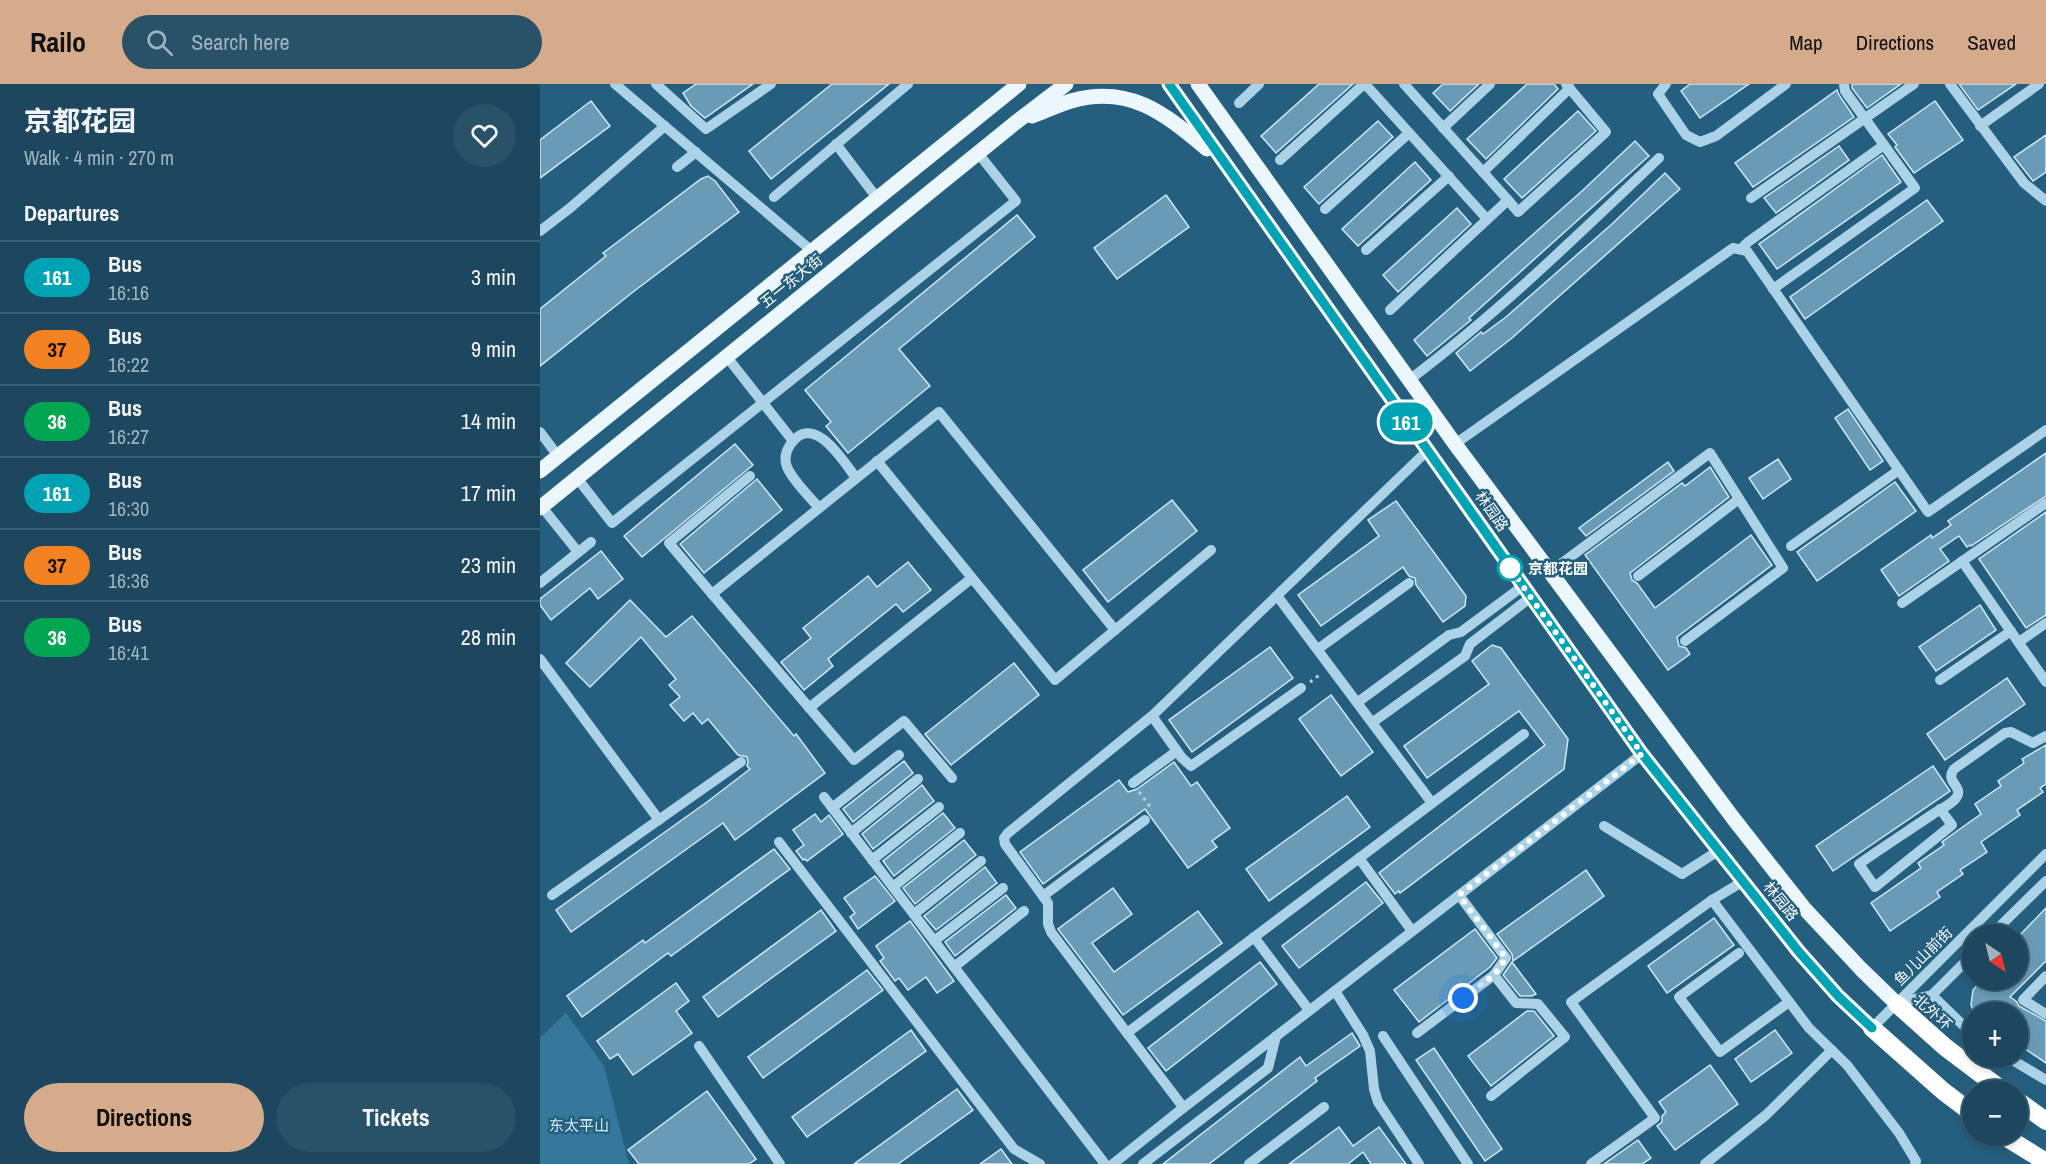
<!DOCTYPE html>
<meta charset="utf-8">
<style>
:root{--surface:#1c475f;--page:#295168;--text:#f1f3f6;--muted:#a0b2bd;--line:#3a5f74;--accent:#d6ab8b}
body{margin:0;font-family:"Archivo Narrow","Noto Sans SC",sans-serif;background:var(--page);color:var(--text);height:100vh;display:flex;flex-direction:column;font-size:22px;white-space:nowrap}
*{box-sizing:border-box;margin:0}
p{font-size:20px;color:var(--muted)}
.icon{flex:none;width:33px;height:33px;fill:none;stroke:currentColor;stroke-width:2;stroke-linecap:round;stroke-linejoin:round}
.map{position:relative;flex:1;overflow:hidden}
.panel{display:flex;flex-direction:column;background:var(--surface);width:540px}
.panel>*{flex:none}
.badge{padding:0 12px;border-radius:20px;font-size:21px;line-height:39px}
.needle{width:39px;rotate:145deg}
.buttons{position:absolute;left:1422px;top:840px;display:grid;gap:12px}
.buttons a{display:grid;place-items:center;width:66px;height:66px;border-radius:50%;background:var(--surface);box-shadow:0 3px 9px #0003,0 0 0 2px var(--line);font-size:30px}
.you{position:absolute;width:30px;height:30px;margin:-15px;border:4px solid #fff;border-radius:50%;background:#1a73e8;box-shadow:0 0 0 9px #1a73e833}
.map>.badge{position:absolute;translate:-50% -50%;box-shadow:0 0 0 3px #fff}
h2{padding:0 24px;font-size:22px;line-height:54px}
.round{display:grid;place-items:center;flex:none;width:63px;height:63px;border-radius:32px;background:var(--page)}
.headline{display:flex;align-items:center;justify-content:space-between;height:102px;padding:0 24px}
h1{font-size:28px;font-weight:700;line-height:45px}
.action{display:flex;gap:12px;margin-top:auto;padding:12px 24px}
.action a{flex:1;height:69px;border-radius:36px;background:var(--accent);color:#111;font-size:24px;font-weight:700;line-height:69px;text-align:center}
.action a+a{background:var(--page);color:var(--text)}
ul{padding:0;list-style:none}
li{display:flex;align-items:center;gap:18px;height:72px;padding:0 24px;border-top:2px solid var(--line)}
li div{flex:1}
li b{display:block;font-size:22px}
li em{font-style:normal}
li .badge{min-width:66px;font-weight:700;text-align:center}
header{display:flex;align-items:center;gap:36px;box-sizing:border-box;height:84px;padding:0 30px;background:var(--accent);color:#111}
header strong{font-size:28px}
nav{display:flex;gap:33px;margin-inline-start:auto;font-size:21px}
.search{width:420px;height:54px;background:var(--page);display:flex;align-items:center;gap:15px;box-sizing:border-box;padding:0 21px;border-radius:33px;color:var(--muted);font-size:22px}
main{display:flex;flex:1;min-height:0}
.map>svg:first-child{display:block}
.green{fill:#35789b}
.building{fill:#6a9bb6;stroke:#cee8f5;stroke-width:1.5}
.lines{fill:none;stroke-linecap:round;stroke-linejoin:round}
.path{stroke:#abd2e6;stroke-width:3;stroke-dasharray:3 4.5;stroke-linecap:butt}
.minor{stroke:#abd2e6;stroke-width:10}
.major{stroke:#ecf6fd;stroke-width:15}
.highway{stroke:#fff;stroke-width:18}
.line-casing{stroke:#fff;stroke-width:14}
.line{stroke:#00a3b4;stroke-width:9}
.walk{stroke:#fff;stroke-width:6;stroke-dasharray:0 10.8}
.stop-dot{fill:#fff;stroke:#00a3b4;stroke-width:3}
.labels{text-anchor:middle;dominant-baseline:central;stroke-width:5;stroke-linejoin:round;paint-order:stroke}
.street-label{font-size:15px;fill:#fff;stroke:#255f7f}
.stop-label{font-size:15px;font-weight:bold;fill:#fff;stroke:#255f7f;text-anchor:start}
.park-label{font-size:15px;fill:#cee8f5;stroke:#255f7f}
</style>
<header>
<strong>Railo</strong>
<div class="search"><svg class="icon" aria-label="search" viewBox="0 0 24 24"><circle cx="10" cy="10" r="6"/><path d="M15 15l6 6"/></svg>Search here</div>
<nav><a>Map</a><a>Directions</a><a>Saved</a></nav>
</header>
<main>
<section class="panel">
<div class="headline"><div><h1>京都花园</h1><p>Walk · 4 min · 270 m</p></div><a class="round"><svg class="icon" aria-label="heart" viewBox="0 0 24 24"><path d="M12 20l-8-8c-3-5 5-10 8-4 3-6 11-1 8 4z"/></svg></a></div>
<h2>Departures</h2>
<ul>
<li><span class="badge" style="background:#00a3b4;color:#fff">161</span><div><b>Bus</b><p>16:16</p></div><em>3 min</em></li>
<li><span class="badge" style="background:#f58220;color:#111">37</span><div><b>Bus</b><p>16:22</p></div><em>9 min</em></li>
<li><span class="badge" style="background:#00a651;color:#fff">36</span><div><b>Bus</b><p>16:27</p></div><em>14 min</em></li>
<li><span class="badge" style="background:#00a3b4;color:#fff">161</span><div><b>Bus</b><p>16:30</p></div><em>17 min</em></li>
<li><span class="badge" style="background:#f58220;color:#111">37</span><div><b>Bus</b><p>16:36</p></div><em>23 min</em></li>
<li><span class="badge" style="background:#00a651;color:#fff">36</span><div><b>Bus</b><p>16:41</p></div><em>28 min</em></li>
</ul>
<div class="action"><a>Directions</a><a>Tickets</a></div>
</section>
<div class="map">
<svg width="1506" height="1080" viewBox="0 0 1506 1080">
<rect width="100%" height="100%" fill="#255f7f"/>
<polygon class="green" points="26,929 64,982 89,1080 0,1080 0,954"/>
<g class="building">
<polygon points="156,0 213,0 165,34 151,22 143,9"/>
<polygon points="292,0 349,0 231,95 209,67"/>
<polygon points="779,0 813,0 736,69 721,52"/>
<polygon points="903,0 939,0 910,27 893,9"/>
<polygon points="987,0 1014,0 1018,5 946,75 927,55"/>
<polygon points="1150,0 1209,0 1160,34 1141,7"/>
<polygon points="1312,0 1361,0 1327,24 1312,4"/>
<polygon points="1419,0 1476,0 1438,26"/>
<polygon points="1297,6 1299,11 1314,33 1213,103 1195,79"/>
<polygon points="51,17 70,42 0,94 0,56"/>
<polygon points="1395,17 1423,56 1374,89 1355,63 1357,61 1348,50"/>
<polygon points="1038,27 1056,47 982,114 964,95"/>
<polygon points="838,37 853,53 779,120 764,103"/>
<polygon points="1506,51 1506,88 1493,97 1474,73"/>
<polygon points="1095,57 1109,72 929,234 931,236 887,272 874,256 1042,107"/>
<polygon points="1299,62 1309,76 1236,129 1224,114"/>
<polygon points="1342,71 1361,98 1237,185 1219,160"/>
<polygon points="875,78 891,96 818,162 802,145"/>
<polygon points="1125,89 1140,105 972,254 930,287 916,269 941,248 943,250 966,233 1072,140"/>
<polygon points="168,92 175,97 199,128 93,208 0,282 0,225 66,172 63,169 161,95"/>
<polygon points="626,111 649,143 577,195 554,164"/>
<polygon points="1387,116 1403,137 1265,235 1250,213"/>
<polygon points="917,124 931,140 858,208 843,191"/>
<polygon points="477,131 495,153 359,265 390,302 308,369 286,342 291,338 265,306"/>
<polygon points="1308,325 1343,377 1330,386 1295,334"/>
<polygon points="195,360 213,381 102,473 84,452"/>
<polygon points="1506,369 1506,412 1431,462 1430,461 1427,463 1419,452 1400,465 1409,477 1359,512 1341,486 1391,451 1392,454 1411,441 1408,437"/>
<polygon points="1238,375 1251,395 1223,415 1209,394"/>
<polygon points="1128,378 1134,387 1046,452 1039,444"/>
<polygon points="1170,383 1189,413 1090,489 1092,496 1097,499 1115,524 1211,451 1232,481 1137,553 1139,562 1146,564 1150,570 1128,586 1045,471 1142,399 1145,402"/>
<polygon points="217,395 242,426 164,489 140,460"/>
<polygon points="1355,398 1376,427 1277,497 1257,468"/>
<polygon points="632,416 657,447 568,518 543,486"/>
<polygon points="856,417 926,512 925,522 903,538 876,501 875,494 869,492 863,483 781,542 758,511 839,452 828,436"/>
<polygon points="1506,428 1506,531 1486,544 1439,475"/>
<polygon points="61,467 83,495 58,515 50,504 11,536 0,521 0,515"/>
<polygon points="368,478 391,506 363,528 356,520 288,575 293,582 264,606 241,578 271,554 263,544 328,492 337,503"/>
<polygon points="90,516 126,553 152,532 254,652 256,650 285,689 195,756 183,739 31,848 16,826 167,718 210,685 207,682 208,678 207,673 198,671 168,635 162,640 153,629 144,637 130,621 140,613 129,601 136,595 101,553 50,603 26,579"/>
<polygon points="1440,521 1456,546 1396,587 1379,563"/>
<polygon points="952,561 961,564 1028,655 1024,685 860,809 859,807 855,810 839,789 1005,661 979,627 887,694 864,662 949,600 932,577"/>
<polygon points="730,563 753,594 652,668 629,636"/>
<polygon points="474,579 499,611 411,681 385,650"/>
<polygon points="1467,594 1485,620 1405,676 1387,650"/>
<polygon points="791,611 833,668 801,692 759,635"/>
<polygon points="1506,661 1506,700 1500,704 1503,708 1477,726 1480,731 1441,758 1447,768 1420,786 1423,790 1397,808 1400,813 1350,847 1331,819 1381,784 1378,779 1404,761 1402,758 1417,747 1441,730 1435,720 1461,702 1458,697 1484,679 1482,675"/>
<polygon points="364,677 373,689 313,738 303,725"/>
<polygon points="634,678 651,702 657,698 690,744 672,757 677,763 648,784 605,725 503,800 480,768 579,696 588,708 597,705"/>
<polygon points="1393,682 1410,707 1293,787 1276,762"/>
<polygon points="382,701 394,717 333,765 322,750"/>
<polygon points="807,712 830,743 729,817 706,785"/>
<polygon points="403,729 415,744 354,792 343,777"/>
<polygon points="275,730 281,738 289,731 303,750 267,777 265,775 263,776 256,767 264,761 253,746"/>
<polygon points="424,756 436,771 375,820 363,804"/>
<polygon points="234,765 250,785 131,872 128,869 42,933 27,912 103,856 105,859"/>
<polygon points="445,783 457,799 396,846 384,832"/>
<polygon points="1046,786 1064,812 973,877 972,870 957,850"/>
<polygon points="335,792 355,817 318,845 310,833 315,829 304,814"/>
<polygon points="826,798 843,819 759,884 742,862"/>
<polygon points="573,804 592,830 552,859 574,888 658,827 682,859 583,931 518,845"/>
<polygon points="466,811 476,824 415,872 405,858"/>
<polygon points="1506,824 1506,877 1470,913 1476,917 1479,922 1506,937 1506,979 1478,960 1478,928 1434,928 1431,921 1433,906 1442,896 1478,896 1478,853"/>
<polygon points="281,826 296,847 178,933 163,913"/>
<polygon points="1174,834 1194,861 1127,909 1108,882"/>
<polygon points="370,837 414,897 397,909 386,893 368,906 359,894 355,897 340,877 344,874 336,862"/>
<polygon points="935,845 957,874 950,883 879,938 854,906"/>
<polygon points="720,878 737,900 626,987 608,964"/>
<polygon points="972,878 996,910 992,912 980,912 963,891"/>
<polygon points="327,886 343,906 223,994 208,973"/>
<polygon points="136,899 149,917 136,927 152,949 93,991 78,970 70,975 57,957"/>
<polygon points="987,927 994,927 1014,952 951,1002 928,972"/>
<polygon points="371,946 386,967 267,1053 252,1033"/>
<polygon points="1235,946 1252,969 1211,998 1195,975"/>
<polygon points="812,949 820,962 775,994 777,997 669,1080 623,1080 760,973 766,982"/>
<polygon points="894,964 962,1065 945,1077 876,976"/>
<polygon points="1170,981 1198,1020 1135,1066 1117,1042 1122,1038 1122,1032 1126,1028 1119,1018"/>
<polygon points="417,1005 433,1026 358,1080 314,1080"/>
<polygon points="167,1007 216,1075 209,1080 99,1080 88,1066"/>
<polygon points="799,1043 813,1062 839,1043 866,1080 831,1080 823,1068 808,1080 749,1080"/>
<polygon points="1098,1056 1111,1074 1102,1080 1064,1080"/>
<polygon points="461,1065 472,1080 440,1080"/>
</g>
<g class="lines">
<g class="path">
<polyline points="770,598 782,589"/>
<polyline points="599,708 611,724"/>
</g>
<g class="minor">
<polyline points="75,0 272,167"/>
<polyline points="116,0 166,45 231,0"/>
<polyline points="825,0 947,135"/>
<polyline points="1126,0 1118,10 1146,51 1160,58 1176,52 1246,0"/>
<polyline points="1410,0 1484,99 1506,117"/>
<polyline points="699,19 719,0"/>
<polyline points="1440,42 1499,0"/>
<polyline points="903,44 950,0"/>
<polyline points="296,60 337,114"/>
<polyline points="740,76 824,0"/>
<polyline points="137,83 156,68"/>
<polyline points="943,88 1030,4"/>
<polyline points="234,113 368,0"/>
<polyline points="1211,114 1374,0"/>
<polyline points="968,116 978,128 1066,48 1026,0"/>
<polyline points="785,125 869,49"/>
<polyline points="0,147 30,124 125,42"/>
<polyline points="1201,165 1208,158 1344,61"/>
<polyline points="826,166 909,92"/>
<polyline points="1233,205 1375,104 1305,7 1304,0"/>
<polyline points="850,226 968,116 864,0"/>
<polyline points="187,273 253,357"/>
<path d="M869 296C958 229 1038 151 1119 74"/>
<polyline points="0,348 18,372"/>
<polyline points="915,360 1193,164 1207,167 1388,428 1506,346"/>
<polyline points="887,367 612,632 468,749 464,754 465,760 508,819 508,840 511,848 587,949 984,650"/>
<polyline points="337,377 515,596 671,466"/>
<polyline points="37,394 72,439 476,117 438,69"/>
<polyline points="2,423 38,468"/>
<path d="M279 424C269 412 253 397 247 383 244 375 246 367 250 361 273 326 304 378 316 394"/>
<polyline points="1251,462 1359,386"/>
<polyline points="1422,477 1506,598"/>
<polyline points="1010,488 1170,369 1243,484 1145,557"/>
<polyline points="1098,492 1199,415"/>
<polyline points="0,499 51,458"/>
<polyline points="172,510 129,459 210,392"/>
<polyline points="738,513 892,719"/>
<polyline points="1362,519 1506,419"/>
<polyline points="1479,558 1506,539"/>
<polyline points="778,565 869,499"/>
<polyline points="0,575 119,736"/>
<polyline points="1400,596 1471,547"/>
<polyline points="818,618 909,551 921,548 983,502"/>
<polyline points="269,624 432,494"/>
<polyline points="612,632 642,674 651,682 761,604"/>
<polyline points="833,638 925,572 930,560 991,513"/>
<polyline points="412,694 364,637 314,676 172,510 399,328 575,546"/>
<polyline points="593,699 637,667"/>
<polyline points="284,713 565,1080"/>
<polyline points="292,724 359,671"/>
<path d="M1400 725 1412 741 1335 803 1319 780C1343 763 1368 747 1393 730 1400 725 1411 721 1416 714 1425 703 1404 698 1414 685L1465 649 1471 648 1493 659 1506 652"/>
<polyline points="1064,742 1142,790 1178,767"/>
<polyline points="311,749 378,695"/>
<polyline points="239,758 474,1065 500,1080"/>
<polyline points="819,774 872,847"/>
<polyline points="332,776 399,723"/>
<polyline points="1202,798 1172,816 1269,944 1307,981 1359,1049 1376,1077 1375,1080"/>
<polyline points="353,803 420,749"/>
<polyline points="12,811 201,678"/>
<polyline points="919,811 966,874 954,891"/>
<polyline points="503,812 605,736"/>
<polyline points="374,830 441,777"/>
<polyline points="1452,850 1506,797"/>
<polyline points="714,853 769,926"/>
<polyline points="394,857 463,804"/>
<polyline points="1199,869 1139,913 1180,968 1249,918"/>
<polyline points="414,883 484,827"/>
<polyline points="1506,892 1483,916 1506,930"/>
<polyline points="795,907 823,951 830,967 834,1005 838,1018 879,1080"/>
<polyline points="1392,911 1432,871"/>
<polyline points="1357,919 1392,911 1432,950"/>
<polyline points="1332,944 1506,770"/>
<polyline points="587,949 643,1023"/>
<polyline points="877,949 954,891 976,919 998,920 1025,953 951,1012"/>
<polyline points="843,952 928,1080"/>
<polyline points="159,962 240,1080"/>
<polyline points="1469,974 1506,996"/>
<polyline points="573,1080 638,1028 1102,670"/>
<polyline points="603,1080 728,984 736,952"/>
<polyline points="709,1080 784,1023"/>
<polyline points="1051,1080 1115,1034 1031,918 1172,816"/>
<polyline points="1165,1080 1226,1031 1292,966"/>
</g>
<g class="major">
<polyline points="629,0 1102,670 1259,868 1298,912 1332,944"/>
<polyline points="658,0 915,360 1193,734 1263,823 1321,885 1357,920"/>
<path d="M492 32C505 27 518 21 531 17 590 0 625 30 667 65"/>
<polyline points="0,387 479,0"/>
<polyline points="0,424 475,39 526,0"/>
</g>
<g class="highway">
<polyline points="1357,920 1405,963 1462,1006"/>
<polyline points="1332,944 1403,1007 1432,1029"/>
<polyline points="1478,1017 1506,1037"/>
<polyline points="1464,1052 1506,1078"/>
</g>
</g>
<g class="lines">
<defs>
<polyline id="line" points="629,0 1102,670 1259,868 1298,912 1332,944"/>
</defs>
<use href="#line" class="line-casing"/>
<use href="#line" class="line"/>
<polyline class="walk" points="923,914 954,891 966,874 919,811 1102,670 970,484"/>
</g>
<circle class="stop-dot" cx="970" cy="484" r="12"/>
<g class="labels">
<g class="street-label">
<text transform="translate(251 197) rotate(-39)">五一东大街</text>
<text transform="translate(952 427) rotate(55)">林园路</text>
<text transform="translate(1241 817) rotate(51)">林园路</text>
<text transform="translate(1383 872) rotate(-45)">鱼儿山前街</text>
<text transform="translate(1393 928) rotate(42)">北外环</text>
</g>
<g class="stop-label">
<text x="988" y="484">京都花园</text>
</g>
<g class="park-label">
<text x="39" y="1041">东太平山</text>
</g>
</g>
</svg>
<div class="buttons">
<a><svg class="needle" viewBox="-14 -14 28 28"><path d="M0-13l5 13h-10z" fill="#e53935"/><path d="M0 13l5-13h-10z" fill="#a0b2bd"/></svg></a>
<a>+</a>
<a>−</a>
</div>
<div class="you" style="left:923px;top:914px"></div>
<b class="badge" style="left:866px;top:338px;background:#00a3b4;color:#fff">161</b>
</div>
</main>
